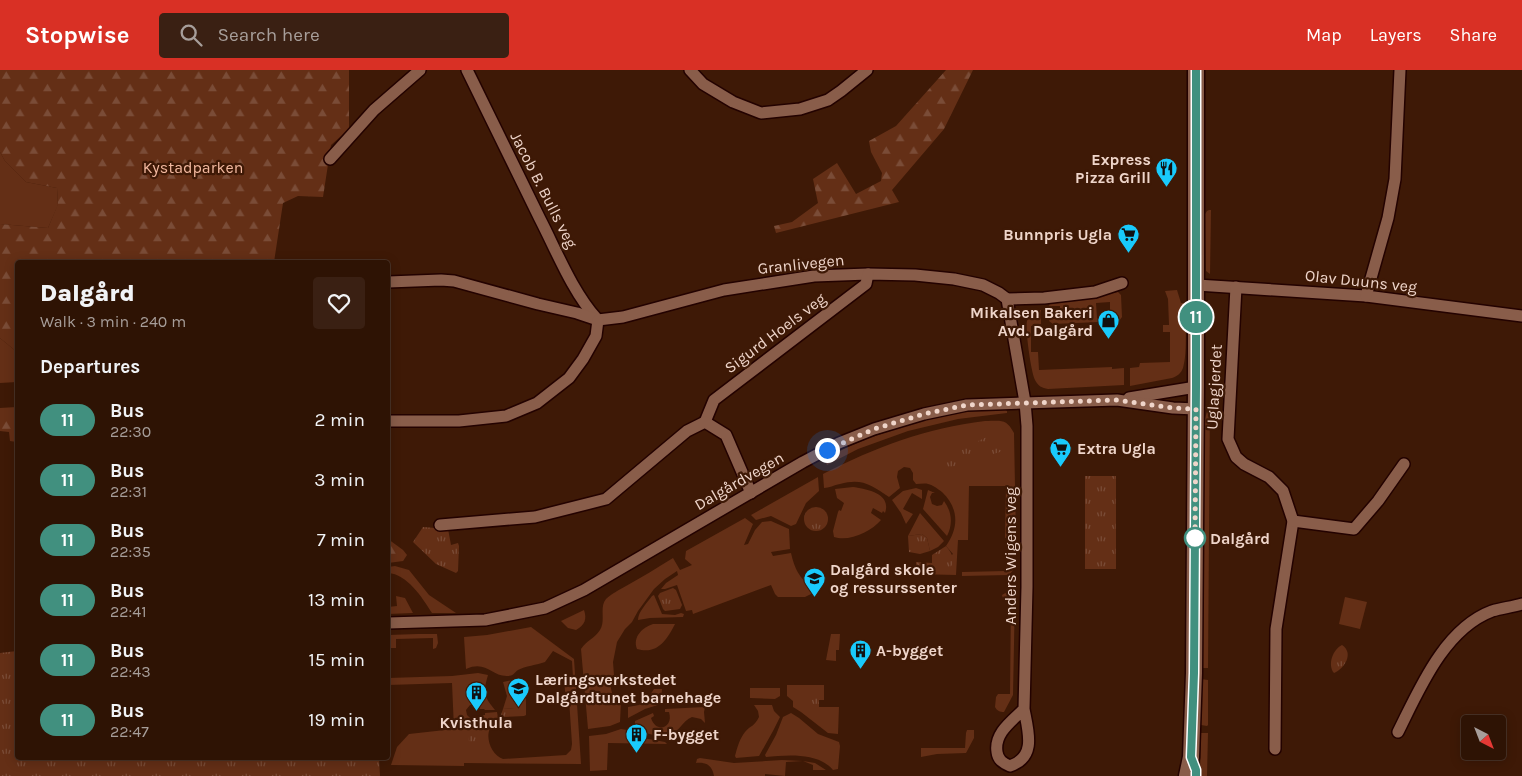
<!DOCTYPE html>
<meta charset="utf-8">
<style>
:root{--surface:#2e1304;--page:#3a2013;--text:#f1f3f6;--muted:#a79e9a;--line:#493226;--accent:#d93025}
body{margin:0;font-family:Karla,sans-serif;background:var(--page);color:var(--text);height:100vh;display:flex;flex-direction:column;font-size:19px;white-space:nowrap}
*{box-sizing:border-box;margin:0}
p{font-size:16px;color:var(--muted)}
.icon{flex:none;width:28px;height:28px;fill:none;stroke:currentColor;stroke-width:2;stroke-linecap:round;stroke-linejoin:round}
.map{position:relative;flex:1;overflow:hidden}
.details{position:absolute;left:15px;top:190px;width:375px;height:500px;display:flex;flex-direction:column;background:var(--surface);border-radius:5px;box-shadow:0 2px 12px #0003,0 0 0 1px var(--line)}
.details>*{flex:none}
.badge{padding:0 10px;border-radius:16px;font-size:18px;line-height:32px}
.needle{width:32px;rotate:138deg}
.tools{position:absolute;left:1461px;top:645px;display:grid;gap:10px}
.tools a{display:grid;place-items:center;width:45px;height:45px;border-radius:5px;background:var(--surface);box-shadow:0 2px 12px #0003,0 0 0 1px var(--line);font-size:25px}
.you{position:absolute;width:25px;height:25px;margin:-12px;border:4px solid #fff;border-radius:50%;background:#1a73e8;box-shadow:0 0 0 8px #1a73e833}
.map>.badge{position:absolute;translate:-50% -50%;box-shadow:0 0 0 2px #fff}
h2{padding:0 25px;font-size:19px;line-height:45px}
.round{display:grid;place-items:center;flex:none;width:52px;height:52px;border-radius:5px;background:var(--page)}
.headline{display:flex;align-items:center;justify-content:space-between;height:85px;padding:0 25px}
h1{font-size:24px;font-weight:800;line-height:38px}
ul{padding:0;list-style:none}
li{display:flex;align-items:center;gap:15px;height:60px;padding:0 25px}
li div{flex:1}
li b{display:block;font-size:19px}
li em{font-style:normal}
li .badge{min-width:55px;font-weight:700;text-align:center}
header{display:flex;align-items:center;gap:30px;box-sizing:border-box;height:70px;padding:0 25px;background:var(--accent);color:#fff}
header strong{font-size:24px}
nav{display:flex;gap:28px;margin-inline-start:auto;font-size:18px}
.search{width:350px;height:45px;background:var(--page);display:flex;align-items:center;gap:12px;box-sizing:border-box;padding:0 18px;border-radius:5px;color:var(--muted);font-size:19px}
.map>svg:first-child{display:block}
.green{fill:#642f16}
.forest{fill:url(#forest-firs)}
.park{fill:url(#park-tufts)}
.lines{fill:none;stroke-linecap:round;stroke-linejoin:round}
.street-casing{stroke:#230200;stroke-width:14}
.secondary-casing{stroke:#230200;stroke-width:19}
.street{stroke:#895d4a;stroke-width:11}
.secondary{stroke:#895d4a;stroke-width:16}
.line-casing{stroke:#fff;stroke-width:11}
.line{stroke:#41907f;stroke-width:8}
.walk{stroke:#efd5ca;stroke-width:5;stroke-dasharray:0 9}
.stop-dot{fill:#fff;stroke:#41907f;stroke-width:2.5}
.labels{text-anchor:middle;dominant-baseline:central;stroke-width:4.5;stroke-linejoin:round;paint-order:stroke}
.poi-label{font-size:16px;font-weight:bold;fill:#efd5ca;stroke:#3e1906;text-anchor:start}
.park-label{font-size:16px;fill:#f2b89f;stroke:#3e1906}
.street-label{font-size:16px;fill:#efd5ca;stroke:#3e1906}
.stop-label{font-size:16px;font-weight:bold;fill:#efd5ca;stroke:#3e1906;text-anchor:start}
</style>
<header>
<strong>Stopwise</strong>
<div class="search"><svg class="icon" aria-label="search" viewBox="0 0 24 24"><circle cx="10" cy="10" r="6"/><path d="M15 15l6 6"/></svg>Search here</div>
<nav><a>Map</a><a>Layers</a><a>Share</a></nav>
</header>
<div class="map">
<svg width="1522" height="706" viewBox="0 0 1522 706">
<defs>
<pattern id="forest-firs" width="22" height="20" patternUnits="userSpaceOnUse" patternTransform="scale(1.25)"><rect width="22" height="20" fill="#642f16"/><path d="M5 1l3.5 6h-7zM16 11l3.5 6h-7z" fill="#7a4c37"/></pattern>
<pattern id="park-tufts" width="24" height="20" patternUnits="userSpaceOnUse" patternTransform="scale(1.25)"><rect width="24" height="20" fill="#642f16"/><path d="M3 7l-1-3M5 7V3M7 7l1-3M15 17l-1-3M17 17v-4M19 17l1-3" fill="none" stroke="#7a4c37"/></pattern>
</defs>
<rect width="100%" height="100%" fill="#3e1906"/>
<g class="green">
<polygon points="0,82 5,91 26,112 57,118 58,135 48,158 0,154"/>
<polygon points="1209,140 1211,140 1210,204 1206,201 1205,144 1207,141"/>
<path d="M1177 220 1181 233H1185C1185 250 1188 282 1183 298 1181 303 1178 306 1172 308L1130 316V298L1139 297 1140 293 1170 292V262H1163V255H1169L1168 229 1165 221Z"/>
<polygon points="1118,222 1121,225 1122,247 1119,251 1103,252 1103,248 1109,248 1110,245 1110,232 1096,233 1097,248 1099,249 1099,252 1053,254 1049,251 1049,249 1060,249 1060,236 1052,236 1052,245 1049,246 1048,237 1051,232"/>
<path d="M1041 240V254L1031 256V282H1038L1039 300 1112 297V299L1124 298V315L1048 319C1042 318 1038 316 1035 310 1031 302 1025 259 1027 251 1029 244 1034 241 1041 240Z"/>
<polygon points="0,268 17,282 17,312 0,313"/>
<polygon points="1210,331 1208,598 1201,598 1204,352"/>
<polygon points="995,338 1004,339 1007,341 1007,343 958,349 908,361 858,379 827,395 826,393 830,386 848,377 869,368 916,352 962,341"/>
<path d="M985 351C1001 351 1006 348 1014 363L1016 469 1005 468 1006 416H969L968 470H958L956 505 914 504V498L931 496 934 498 953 484 946 476C959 458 959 438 942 422 938 419 933 415 928 414 925 413 920 414 916 414L913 410V403L910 398 904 397 898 401 897 407 900 418 889 427C871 415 862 408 840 414 834 415 829 418 824 418L823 404C876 377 926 358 985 351Z"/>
<polygon points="818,407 819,421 806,433 796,454 791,456 771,446 756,450 751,445"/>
<path d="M853 417C866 419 892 423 885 443L883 441 882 443 873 438 871 443 881 450C871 462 849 472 834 467L833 461 838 442 839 440 841 441 844 433 837 428 835 419Z"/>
<polygon points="916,418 922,420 922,429 912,423 903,439 913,444 906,454 901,443 892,430 903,421"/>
<path d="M928 420 935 423H932L930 427 932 434 937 436 942 435 944 431C952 442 953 454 947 466L923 439Z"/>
<polygon points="920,443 944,471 938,477 930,481 927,468 922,464 908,466"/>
<path d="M745 448 753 454 744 475 748 474 755 460 762 452 771 451 789 459 790 479 771 482 773 486 791 483C795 500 799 506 811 518V524L805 527H778L775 524 771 515 693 544 692 540 686 541 677 515 665 519H661L666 513 678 505 677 501 665 509 654 519 638 541 632 552 625 559 617 572 613 592 614 605 610 614 612 623 621 632 620 652 610 656 588 659 581 579C586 571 595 568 600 560 606 551 599 537 606 529 611 524 619 520 626 516 642 507 657 498 673 488L680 500 692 495 685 489 686 481Z"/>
<polygon points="1007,487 1015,489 1015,498 1009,505 962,506 962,502 1006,501"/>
<path d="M395 496 409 500 429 525 456 543H432C422 527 407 504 388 503V497Z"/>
<path d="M1009 521 1015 523 1013 625 1004 642C1000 642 997 641 995 637L996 627 998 624H1010L1011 528H1003L1002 525Z"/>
<path d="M654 525 662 544 675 545 681 543 684 544 683 547 650 548 638 550C638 542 647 533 652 526Z"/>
<polygon points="396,526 405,528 413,543 388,544 388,537 397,536"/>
<polygon points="1345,527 1367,532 1360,559 1339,554"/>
<path d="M584 540C587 549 585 555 576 560L568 558 561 551Z"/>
<path d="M653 554H675C667 570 657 585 637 579 632 567 643 557 653 554Z"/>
<path d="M531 557 574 589 581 694 464 693V696L391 695 397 677 409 664 454 659 452 613 388 615V608L452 606 478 603 488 605C483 623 483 625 495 640H485L484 639H480L476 635H470L466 640 467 645 471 649H477L481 645H485V643L497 642 498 648C495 651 491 654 490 658 485 669 492 685 503 689L566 685 571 680 572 674 569 629 565 621 564 609 573 608 572 591 553 581 545 592C537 595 525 596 518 600 514 603 513 606 508 606 491 607 487 590 466 599L464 567 487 565Z"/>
<polygon points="418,564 437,564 438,573 436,578 433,579 433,568 396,569 396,578 391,578 391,569 388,569 388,565"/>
<polygon points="831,564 840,564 839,580 836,580 836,591 826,590"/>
<polygon points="522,608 525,611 526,632 516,632 515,638 503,639 507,626 503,612"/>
<polygon points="1201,609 1208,610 1208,655 1207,656 1201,655"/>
<polygon points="787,615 824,615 824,620 806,620 806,637 839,637 838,664 828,663 801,642 793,637 793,631 787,626"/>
<polygon points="750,618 780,618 780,626 775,629 750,628"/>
<polygon points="654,619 662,619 661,634 645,639 628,648 628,637 639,635 646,631"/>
<path d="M754 635H772L774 641 780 647 773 661 759 686 736 688 735 686C737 678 740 668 745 662 751 655 754 657 759 647L758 641Z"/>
<path d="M705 637 704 642 705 653 701 649 692 647C682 651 680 661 671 665 665 668 642 664 637 658 635 656 635 654 635 651L653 643 654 646 651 648C656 664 674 658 669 642H665V639Z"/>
<path d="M791 643 799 648 818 664 839 672 840 676 838 699 833 700C818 682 787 685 766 687L765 685 776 665 783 647Z"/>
<polygon points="621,659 627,660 643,668 665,672 667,674 608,673 607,700 590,701 589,666 606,664"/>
<polygon points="967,660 974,660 974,668 966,683 937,684 921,687 921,678 965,678 966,663"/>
<polygon points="1201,663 1208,663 1207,706 1200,706"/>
<path d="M700 688 734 693 782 690 803 691 815 693 826 700H813V695L803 691 786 692 785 706 765 704V706H714C712 695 706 692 696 693L697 689Z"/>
</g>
<g class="forest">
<polygon points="0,0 349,0 349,59 331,75 323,127 298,126 283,133 274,192 18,192 17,282 0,268 0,154 48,158 58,134 57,118 26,112 5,91 0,82"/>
<polygon points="946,0 973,0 944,59 892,120 899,132 776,163 774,156 792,152 818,133 813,109 837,93 856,124 881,111 882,103 871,82 869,71 896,56"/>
<polygon points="17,337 17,372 10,371 9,362 0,361 0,338"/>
<polygon points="388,469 403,480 407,485 403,491 388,493"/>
</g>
<g class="park">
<path d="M991 365C997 369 1002 371 1003 379L1000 382 942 400 938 390Z"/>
<rect x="1085" y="406" width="31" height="93"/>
<circle cx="816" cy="449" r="12"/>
<polygon points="423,457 448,459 451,475 458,473 459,476 458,501 456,503 436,494 413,472"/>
<polygon points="922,464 927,468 930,481 920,484 909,482 908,466"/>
<path d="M946 476C954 486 956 491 948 501L942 502 931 496 916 498V492L932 493V485Z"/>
<polygon points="673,518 676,520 682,535 680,539 665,541 663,539 658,526 660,523"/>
<path d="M1342 575C1354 583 1345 598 1334 603 1327 595 1333 579 1342 575Z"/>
<polygon points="17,581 18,688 379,688 380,706 0,706 0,583"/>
<polygon points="483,610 484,632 465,633 464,611"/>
<polygon points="806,619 824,620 824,630 819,630 819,637 806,638 798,631 797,624 806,623"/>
<polygon points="515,632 526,632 526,645 524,646 502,647 501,645 503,639 515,638"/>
<polygon points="485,650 487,670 469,672 468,652"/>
</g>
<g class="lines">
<defs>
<g id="street">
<path d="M467 0C491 50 516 99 540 149 557 182 572 221 597 249"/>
<polyline points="690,0 703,14 733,32 761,43 800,39 828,30 841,21 867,0"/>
<polyline points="330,89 374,40 420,0"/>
<path d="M388 212 441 210 454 211 538 234 577 243 598 250 623 247 724 220 814 206 868 204 915 205 954 209 983 215 999 223 1007 229 1025 332 1027 356V517L1024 639C1012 651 994 663 997 682 998 690 1003 693 1010 696 1037 687 1028 661 1024 639"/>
<polyline points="1197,215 1366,226 1522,246"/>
<polyline points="1236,217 1228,369 1236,387 1244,394 1269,407 1283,421 1293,451 1276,559 1275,679"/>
<polyline points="1366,226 1388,148 1395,109 1400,0"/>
<polyline points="1007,229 1044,228 1095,222 1122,213"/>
<polyline points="1129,328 1196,317"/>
<polyline points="388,351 459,351 506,346 537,333 569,308 583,289 596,266 598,250"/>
<polyline points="705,352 714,330 866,214 868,204"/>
<polyline points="1293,451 1354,459 1378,431 1404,394"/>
<polyline points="440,455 535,447 606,429 687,361 705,352 726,365 751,423"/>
<polyline points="388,553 485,550 545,538 584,520 803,392 839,373 874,359 924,344 967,335 1117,330 1173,338 1196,339"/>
<path d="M1398 662C1419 620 1444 559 1492 541 1502 538 1512 537 1522 534"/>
</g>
<polyline id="secondary" points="1187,706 1191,687 1194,603 1196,317 1196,0"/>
</defs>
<use href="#street" class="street-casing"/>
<use href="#secondary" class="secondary-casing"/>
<use href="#street" class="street"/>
<use href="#secondary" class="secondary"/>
</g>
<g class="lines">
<defs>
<polyline id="line" points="1196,706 1196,700 1191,687 1194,603 1196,317 1196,0"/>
</defs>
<use href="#line" class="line-casing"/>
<use href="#line" class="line"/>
<polyline class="walk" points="827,380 874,359 924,344 967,335 1117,330 1173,338 1196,339 1195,468"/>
</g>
<defs>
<symbol id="restaurant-pin" viewBox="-11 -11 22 30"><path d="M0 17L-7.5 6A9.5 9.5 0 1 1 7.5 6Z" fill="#19cafc" stroke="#3e1906"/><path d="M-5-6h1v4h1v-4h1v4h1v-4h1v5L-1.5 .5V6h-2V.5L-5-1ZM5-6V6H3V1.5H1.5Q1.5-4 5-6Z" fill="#111"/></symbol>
<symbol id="supermarket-pin" viewBox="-11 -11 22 30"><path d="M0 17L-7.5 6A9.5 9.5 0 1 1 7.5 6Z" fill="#19cafc" stroke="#3e1906"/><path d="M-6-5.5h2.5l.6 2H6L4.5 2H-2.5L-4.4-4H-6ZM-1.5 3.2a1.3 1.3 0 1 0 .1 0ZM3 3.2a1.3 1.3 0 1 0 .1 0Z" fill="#111"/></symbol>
<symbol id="shop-pin" viewBox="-11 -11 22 30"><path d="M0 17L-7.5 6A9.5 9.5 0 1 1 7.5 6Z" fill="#19cafc" stroke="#3e1906"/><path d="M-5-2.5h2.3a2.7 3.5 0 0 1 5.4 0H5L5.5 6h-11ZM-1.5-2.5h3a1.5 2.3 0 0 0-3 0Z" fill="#111"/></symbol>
<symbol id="school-pin" viewBox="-11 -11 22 30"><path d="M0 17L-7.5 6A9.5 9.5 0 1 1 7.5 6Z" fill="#19cafc" stroke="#3e1906"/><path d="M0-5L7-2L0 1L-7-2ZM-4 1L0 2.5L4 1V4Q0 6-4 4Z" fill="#111"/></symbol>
<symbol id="building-pin" viewBox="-11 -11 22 30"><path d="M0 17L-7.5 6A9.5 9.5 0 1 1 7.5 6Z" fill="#19cafc" stroke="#3e1906"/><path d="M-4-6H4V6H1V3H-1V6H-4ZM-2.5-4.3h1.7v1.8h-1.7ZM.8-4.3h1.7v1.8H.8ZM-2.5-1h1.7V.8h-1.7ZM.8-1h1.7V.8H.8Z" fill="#111"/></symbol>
</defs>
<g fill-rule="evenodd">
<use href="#restaurant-pin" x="1154" y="86" width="25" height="34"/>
<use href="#supermarket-pin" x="1116" y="152" width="25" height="34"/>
<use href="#shop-pin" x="1096" y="238" width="25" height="34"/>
<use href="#supermarket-pin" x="1048" y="366" width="25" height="34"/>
<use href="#school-pin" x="802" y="496" width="25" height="34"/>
<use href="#building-pin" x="848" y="568" width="25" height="34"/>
<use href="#school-pin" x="506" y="606" width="25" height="34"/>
<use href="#building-pin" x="464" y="610" width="25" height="34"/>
<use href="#building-pin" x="624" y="652" width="25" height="34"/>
</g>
<circle class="stop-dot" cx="1195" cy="468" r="10"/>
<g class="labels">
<g class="poi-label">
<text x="1151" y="89" text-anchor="end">Express<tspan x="1151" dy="18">Pizza Grill</tspan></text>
<text x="1112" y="164" text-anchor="end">Bunnpris Ugla</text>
<text x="1093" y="242" text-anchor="end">Mikalsen Bakeri<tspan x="1093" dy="18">Avd. Dalgård</tspan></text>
<text x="1077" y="378">Extra Ugla</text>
<text x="830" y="499">Dalgård skole<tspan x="830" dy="18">og ressurssenter</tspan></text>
<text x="876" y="580">A-bygget</text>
<text x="535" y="609">Læringsverkstedet<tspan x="535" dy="18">Dalgårdtunet barnehage</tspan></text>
<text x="476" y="652" text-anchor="middle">Kvisthula</text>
<text x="653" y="664">F-bygget</text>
</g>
<g class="park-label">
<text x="193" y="97">Kystadparken</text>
</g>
<g class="street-label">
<text transform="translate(544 120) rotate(63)">Jacob B. Bulls veg</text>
<text transform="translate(801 194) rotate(-6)">Granlivegen</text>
<text transform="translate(1361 211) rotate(6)">Olav Duuns veg</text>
<text transform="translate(775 263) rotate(-37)">Sigurd Hoels veg</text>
<text transform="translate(1214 317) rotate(-87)">Uglagjerdet</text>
<text transform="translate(739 411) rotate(-30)">Dalgårdvegen</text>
<text transform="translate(1010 486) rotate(-90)">Anders Wigens veg</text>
</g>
<g class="stop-label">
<text x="1210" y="468">Dalgård</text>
</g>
</g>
</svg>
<div class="tools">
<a><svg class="needle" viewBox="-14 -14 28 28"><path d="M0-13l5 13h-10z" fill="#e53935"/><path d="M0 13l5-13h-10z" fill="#a79e9a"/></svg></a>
</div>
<div class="you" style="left:827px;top:380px"></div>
<b class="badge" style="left:1196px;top:247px;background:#41907f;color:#fff">11</b>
<section class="details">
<div class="headline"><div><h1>Dalgård</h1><p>Walk · 3 min · 240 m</p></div><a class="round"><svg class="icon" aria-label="heart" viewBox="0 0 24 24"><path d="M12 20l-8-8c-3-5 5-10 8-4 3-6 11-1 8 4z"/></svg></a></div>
<h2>Departures</h2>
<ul>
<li><span class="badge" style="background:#41907f;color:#fff">11</span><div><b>Bus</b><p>22:30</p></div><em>2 min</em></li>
<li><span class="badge" style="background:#41907f;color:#fff">11</span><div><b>Bus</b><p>22:31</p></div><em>3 min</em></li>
<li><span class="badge" style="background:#41907f;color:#fff">11</span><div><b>Bus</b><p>22:35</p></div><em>7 min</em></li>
<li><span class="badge" style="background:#41907f;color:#fff">11</span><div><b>Bus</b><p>22:41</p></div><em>13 min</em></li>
<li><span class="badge" style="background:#41907f;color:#fff">11</span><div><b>Bus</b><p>22:43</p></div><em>15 min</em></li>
<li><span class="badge" style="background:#41907f;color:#fff">11</span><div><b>Bus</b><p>22:47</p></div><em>19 min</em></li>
</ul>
</section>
</div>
